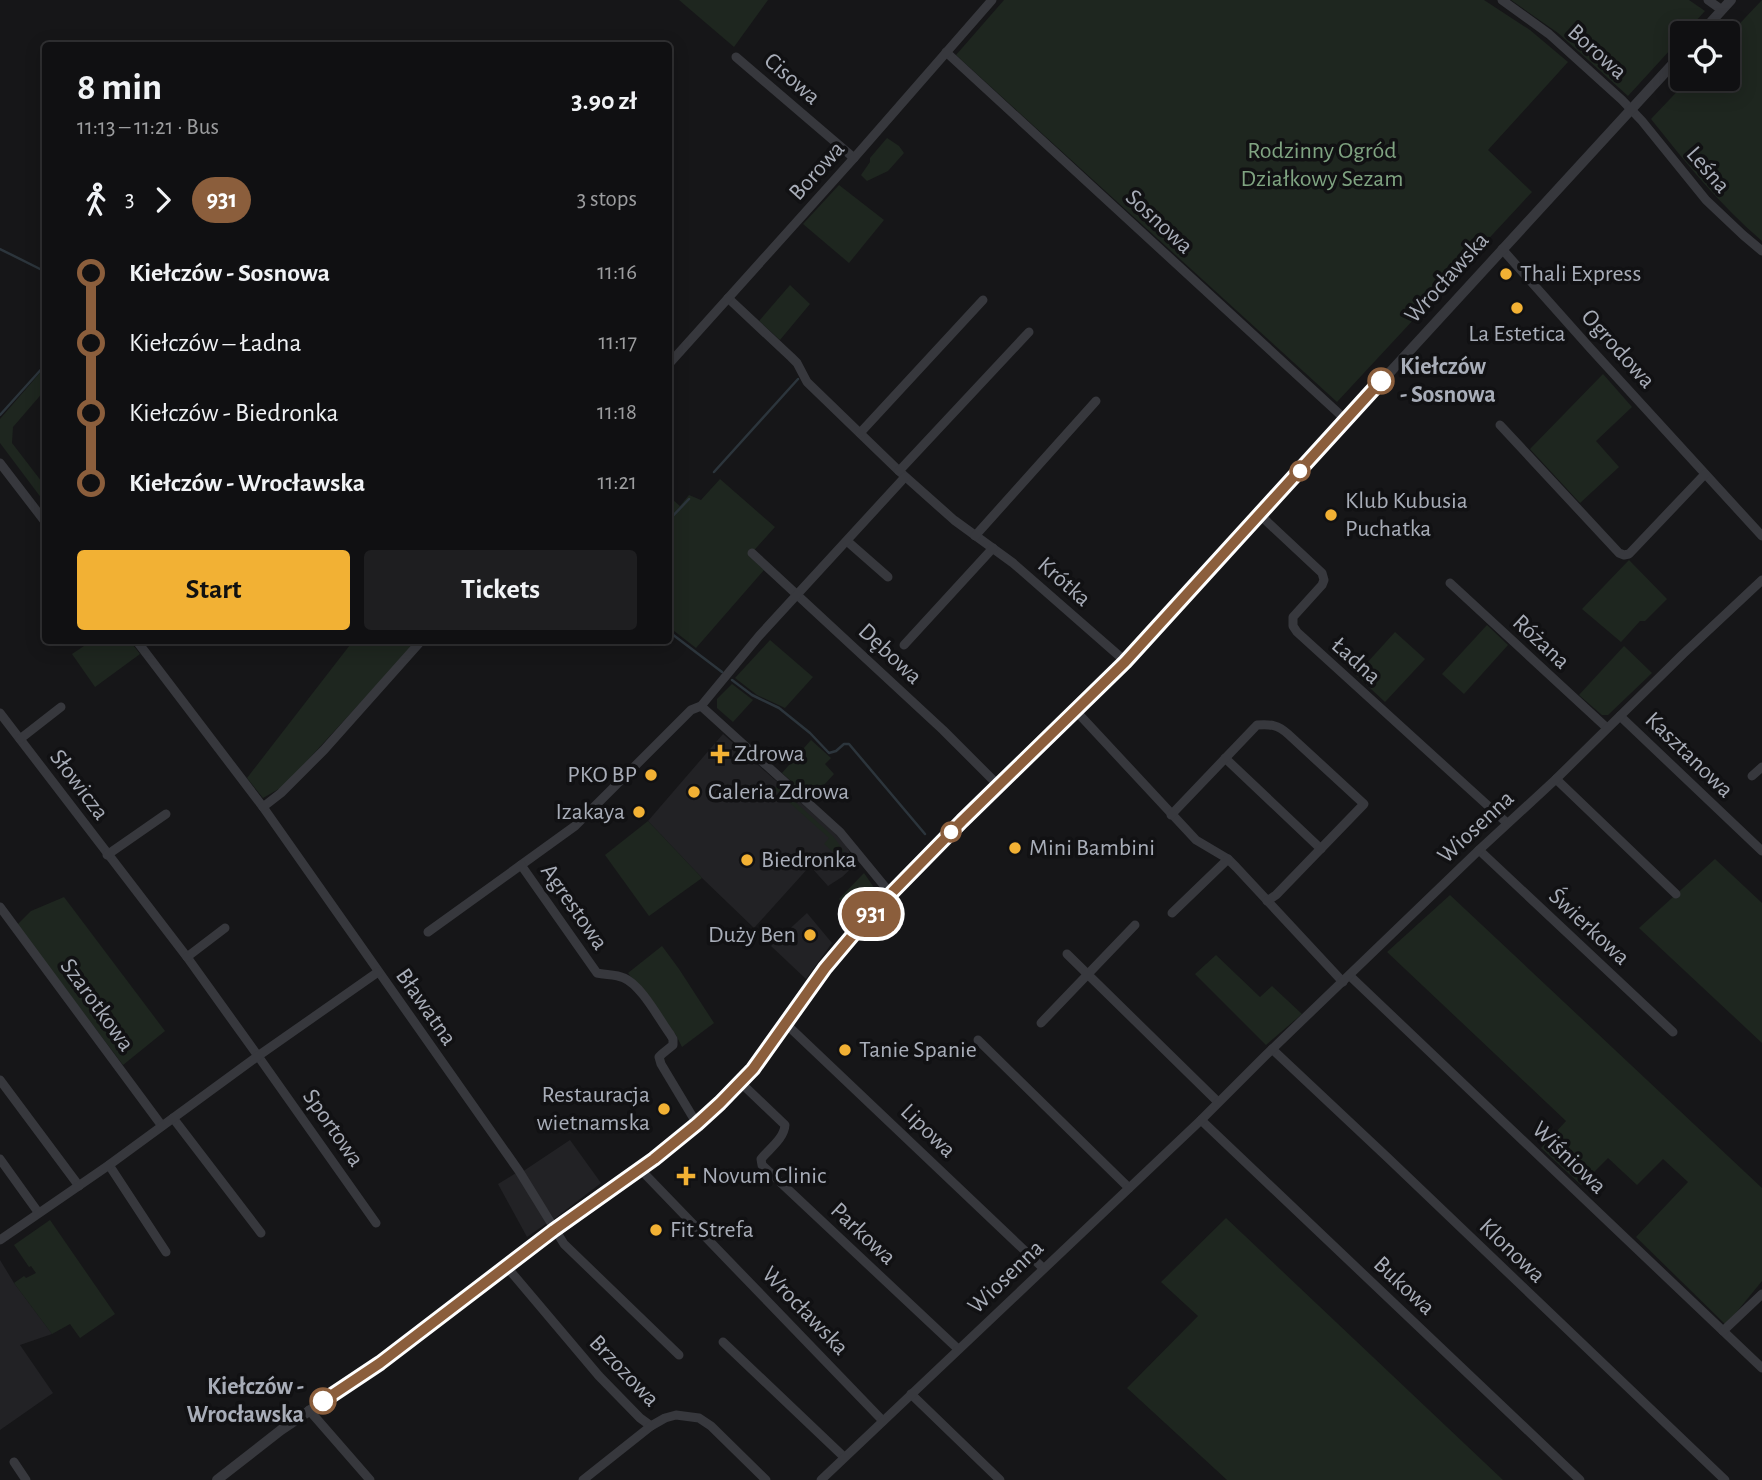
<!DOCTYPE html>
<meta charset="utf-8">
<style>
:root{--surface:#101012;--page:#1e1e20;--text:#f1f3f6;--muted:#9c9d9f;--line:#303032;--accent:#f2b134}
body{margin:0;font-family:"Alegreya Sans",sans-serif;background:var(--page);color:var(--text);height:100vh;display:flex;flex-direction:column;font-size:26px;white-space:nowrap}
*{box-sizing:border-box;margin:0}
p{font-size:23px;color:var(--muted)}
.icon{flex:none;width:38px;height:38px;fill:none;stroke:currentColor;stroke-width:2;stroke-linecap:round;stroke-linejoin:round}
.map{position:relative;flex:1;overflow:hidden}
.sheet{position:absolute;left:42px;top:42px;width:630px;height:602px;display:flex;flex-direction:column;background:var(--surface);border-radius:7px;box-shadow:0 4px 18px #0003,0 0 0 2px var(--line)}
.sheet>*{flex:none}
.badge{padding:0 14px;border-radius:23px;font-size:24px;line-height:46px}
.fabs{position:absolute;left:1670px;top:21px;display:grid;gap:14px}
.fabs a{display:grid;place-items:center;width:70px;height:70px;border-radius:7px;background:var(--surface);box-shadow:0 4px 18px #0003,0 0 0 2px var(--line);font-size:35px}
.map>.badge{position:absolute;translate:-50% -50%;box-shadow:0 0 0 4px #fff}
.legs{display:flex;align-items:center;gap:10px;height:77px;padding:0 35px;font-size:23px}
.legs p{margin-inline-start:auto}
.head{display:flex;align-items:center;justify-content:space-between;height:119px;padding:0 35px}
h1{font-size:38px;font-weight:700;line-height:52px}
.button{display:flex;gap:14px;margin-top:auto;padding:14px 35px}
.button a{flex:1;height:80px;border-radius:7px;background:var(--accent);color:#111;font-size:28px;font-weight:700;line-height:80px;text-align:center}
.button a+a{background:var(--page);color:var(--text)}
ul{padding:0 35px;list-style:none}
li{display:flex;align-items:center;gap:24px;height:70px;font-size:26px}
li i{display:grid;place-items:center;width:10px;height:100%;margin:0 9px;background:currentColor}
li i::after{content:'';width:18px;height:18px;margin:-9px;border:5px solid;border-radius:50%;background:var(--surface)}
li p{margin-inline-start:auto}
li:first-child i{background:linear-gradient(#0000 50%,currentColor 0)}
li:last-child i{background:linear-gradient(currentColor 50%,#0000 0)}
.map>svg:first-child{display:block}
.built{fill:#222225}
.green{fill:#1e261f}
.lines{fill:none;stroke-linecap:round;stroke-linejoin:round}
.stream{stroke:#2c353c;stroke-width:2.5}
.minor{stroke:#37383d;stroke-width:9}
.tertiary{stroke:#37383d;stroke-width:10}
.line-1-casing{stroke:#fff;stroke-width:16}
.line-1{stroke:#8b5e3c;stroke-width:10}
.poi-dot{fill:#f2b134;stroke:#111113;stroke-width:2.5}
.stop-1-dot{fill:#fff;stroke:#8b5e3c;stroke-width:3.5}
.labels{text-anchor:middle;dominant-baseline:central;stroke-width:7;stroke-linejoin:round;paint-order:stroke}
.street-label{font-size:24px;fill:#a8adb8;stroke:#111113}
.park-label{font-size:24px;fill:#7fa381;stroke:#111113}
.poi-label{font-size:24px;fill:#a8adb8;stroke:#111113;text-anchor:start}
.stop-label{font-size:24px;font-weight:bold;fill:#a8adb8;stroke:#111113;text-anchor:start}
</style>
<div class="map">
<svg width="1762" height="1480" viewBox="0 0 1762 1480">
<rect width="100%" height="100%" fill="#161618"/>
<g class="built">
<polygon points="723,734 834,832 847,847 856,864 842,877 828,886 810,866 754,928 702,878 648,821"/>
<polygon points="807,913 832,943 806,979 771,946"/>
<polygon points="570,1140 601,1183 554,1219 522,1172"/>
<polygon points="516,1173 550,1221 527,1237 498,1184"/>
<polygon points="0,1260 14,1283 52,1334 20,1345 53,1393 0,1430"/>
</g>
<g class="green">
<polygon points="679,0 768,0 734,47"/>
<polygon points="1004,0 1484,0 1530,30 1568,62 1488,150 1532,192 1337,402 956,55"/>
<polygon points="1511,0 1689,0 1705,11 1685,33 1682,33 1682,37 1628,96 1558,33"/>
<path d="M1762 0V241C1719 204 1686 163 1651 119L1689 79H1727V37Z"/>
<polygon points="887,138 899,146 904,153 888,171 867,181 861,175 870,162 870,158"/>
<polygon points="839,185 884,220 849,263 803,224"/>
<polygon points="790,285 810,304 780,340 759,321"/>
<polygon points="45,367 45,390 13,427 12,443 45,486 45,503 0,443 0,419"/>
<polygon points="1603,374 1632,407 1596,441 1619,467 1580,503 1530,449"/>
<polygon points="720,479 775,527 749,556 764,570 696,648 669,627 668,501 672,499 680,506 689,495 701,500"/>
<polygon points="1629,560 1667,599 1645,621 1640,621 1621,642 1582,609"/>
<polygon points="1487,625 1508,645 1464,694 1442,674"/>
<polygon points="1395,632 1425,659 1385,702 1356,675"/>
<polygon points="93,640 130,641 140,654 95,687 72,654"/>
<polygon points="770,640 813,677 785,708 757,695 735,678"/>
<polygon points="353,641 417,641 284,786 263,798 247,778"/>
<polygon points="1624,646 1652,673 1608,715 1602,715 1579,695"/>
<polygon points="732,684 753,700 733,722 717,708 717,699"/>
<polygon points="811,740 831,758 825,764 834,774 811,799 782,773"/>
<polygon points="776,787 779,787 833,836 844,851 840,858 824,844 829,838 773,788"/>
<polygon points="648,821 702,878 649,916 605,855"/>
<polygon points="1715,859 1762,903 1762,1043 1639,928"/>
<polygon points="864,873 877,892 876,898 856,920 839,899"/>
<polygon points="1450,895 1762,1188 1762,1281 1726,1325 1636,1237 1688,1182 1663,1159 1637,1185 1608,1158 1581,1185 1541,1148 1566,1121 1387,952"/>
<polygon points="64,897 165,1031 123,1065 17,925 31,911"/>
<polygon points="662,946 679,969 714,1023 682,1047 676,1035 628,973"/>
<polygon points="1216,955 1260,997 1272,986 1302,1014 1266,1045 1195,974"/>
<polygon points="1226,1218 1503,1480 1227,1480 1127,1388 1198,1316 1161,1282"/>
<polygon points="50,1220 115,1314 80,1338 70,1324 52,1334 14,1283 24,1276 26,1278 36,1273 31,1266 29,1267 14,1245"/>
</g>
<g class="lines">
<g class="stream">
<polyline points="0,249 46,272"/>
<polyline points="0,415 46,364"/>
<polyline points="714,472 798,379"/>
<polyline points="668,521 689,499"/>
<polyline points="668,631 722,672"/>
<polyline points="732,680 752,695 779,708 810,733 829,753 836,751 844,744 849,744 925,834"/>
</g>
<g class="minor">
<polyline points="1502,0 1549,34 1622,100 1642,121 1706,200 1743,235 1762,251"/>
<polyline points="1708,0 1722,10"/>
<polyline points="946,52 1346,420"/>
<polyline points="736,57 854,158"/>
<polyline points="1502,249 1591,349 1762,536"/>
<polyline points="728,298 791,357 797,363 807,382 899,471 954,520 1013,563 1125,661"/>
<polyline points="668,365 854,158 992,0"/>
<polyline points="1500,425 1619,553 1624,555 1629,554 1705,474"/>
<polyline points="860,433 983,300"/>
<polyline points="0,463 46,523"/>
<polyline points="899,471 1029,332"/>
<polyline points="1260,515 1322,573 1324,580 1322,585 1293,617 1293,626 1297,632 1507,823"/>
<polyline points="975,536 1096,401"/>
<polyline points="847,541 888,577"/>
<polyline points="752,553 943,730 998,785"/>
<polyline points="1450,583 1607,728"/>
<polyline points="136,640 263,807 519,1171 564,1244 679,1355"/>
<polyline points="904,645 993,548"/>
<polyline points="701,706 840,832 891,894"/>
<polyline points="1076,711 1196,840 1228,859 1236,867 1343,982"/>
<polyline points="0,713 187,957 258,1056 376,1223"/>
<polyline points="1620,716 1762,851"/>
<polyline points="20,739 61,707"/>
<polyline points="1225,758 1321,849"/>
<polyline points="1752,776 1762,767"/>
<polyline points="1556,779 1676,894"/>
<polyline points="263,807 281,793 324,750 422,640"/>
<path d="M1171 815 1257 725C1271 724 1278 725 1288 734L1364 804 1276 895 1267 901"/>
<polyline points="1479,850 1673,1032"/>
<polyline points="107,855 166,814"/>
<polyline points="521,865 575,826 691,710 701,706 759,636 905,477"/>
<polyline points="0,907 162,1126"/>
<polyline points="1172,913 1228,859"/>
<path d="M428 932 521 865 597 973C606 975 616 974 624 978 641 985 659 1019 670 1034L673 1039V1045L662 1054 659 1057 661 1064 697 1124"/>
<polyline points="1067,954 1218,1102"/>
<polyline points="187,957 225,928"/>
<polyline points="1350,976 1762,1368"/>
<polyline points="785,1023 1043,1268"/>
<polyline points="1041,1023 1135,925"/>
<polyline points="978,1040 1129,1188"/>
<polyline points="1272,1049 1388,1158 1725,1480"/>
<polyline points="0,1080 79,1186"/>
<path d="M740 1082 785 1125C784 1139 769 1149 761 1159L762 1165 958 1349"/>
<polyline points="173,1118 261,1233"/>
<polyline points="1201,1120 1580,1480"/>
<polyline points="0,1159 38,1212"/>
<polyline points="109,1165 166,1252"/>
<polyline points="640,1169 883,1421"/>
<polyline points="0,1240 109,1165 258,1056 378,972"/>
<polyline points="506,1266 599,1376 640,1418 651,1426"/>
<polyline points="1723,1331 1762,1294"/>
<polyline points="723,1342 844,1457"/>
<polyline points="911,1394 1000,1480"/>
<polyline points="309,1410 370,1480"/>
<polyline points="14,1462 26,1480"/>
<polyline points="583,1480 651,1426 665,1418 676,1415 699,1418 711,1426 766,1480"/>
<polyline points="821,1480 1201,1120 1265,1056 1479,850 1556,779 1683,654 1762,580"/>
</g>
<g class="tertiary">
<polyline points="1701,33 1731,0"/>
<polyline points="217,1480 281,1430 380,1363 554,1230 654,1159 697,1124 720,1103 753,1069 825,968 868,917 962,821 1125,661 1682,54"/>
</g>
</g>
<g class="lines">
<defs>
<polyline id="line-1" points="323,1401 380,1363 554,1230 654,1159 697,1124 720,1103 753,1069 825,968 868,917 962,821 1125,662 1381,381"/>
</defs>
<use href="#line-1" class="line-1-casing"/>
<use href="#line-1" class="line-1"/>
</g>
<g class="poi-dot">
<circle cx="1506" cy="274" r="7"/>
<circle cx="1517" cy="308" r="7"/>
<circle cx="1331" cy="515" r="7"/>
<path d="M716.5 743.5h7v7h7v7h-7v7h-7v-7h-7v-7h7z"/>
<circle cx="651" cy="775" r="7"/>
<circle cx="694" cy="792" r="7"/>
<circle cx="639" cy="812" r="7"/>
<circle cx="1015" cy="848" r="7"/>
<circle cx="747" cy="860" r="7"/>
<circle cx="810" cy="935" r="7"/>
<circle cx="845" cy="1050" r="7"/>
<circle cx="664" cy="1109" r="7"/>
<path d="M682.5 1165.5h7v7h7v7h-7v7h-7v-7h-7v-7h7z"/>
<circle cx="656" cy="1230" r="7"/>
</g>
<g class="stop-1-dot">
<circle cx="1381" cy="381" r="12"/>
<circle cx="1300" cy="471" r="9"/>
<circle cx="951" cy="832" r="9"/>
<circle cx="323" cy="1401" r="12"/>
</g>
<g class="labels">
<g class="street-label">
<text transform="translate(1597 52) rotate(42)">Borowa</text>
<text transform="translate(792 79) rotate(41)">Cisowa</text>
<text transform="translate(1708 170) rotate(49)">Leśna</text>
<text transform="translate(817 171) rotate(-48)">Borowa</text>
<text transform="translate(1159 222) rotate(43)">Sosnowa</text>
<text transform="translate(1447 278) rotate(-48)">Wrocławska</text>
<text transform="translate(1618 349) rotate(48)">Ogrodowa</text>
<text transform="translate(1064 582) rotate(41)">Krótka</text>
<text transform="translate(1541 642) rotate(43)">Różana</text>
<text transform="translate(890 654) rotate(43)">Dębowa</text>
<text transform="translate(1356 661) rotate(42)">Ładna</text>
<text transform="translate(1689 755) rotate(44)">Kasztanowa</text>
<text transform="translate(79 785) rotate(53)">Słowicza</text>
<text transform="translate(1476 827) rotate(-43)">Wiosenna</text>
<text transform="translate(574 907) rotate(55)">Agrestowa</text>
<text transform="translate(1589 927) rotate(43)">Świerkowa</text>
<text transform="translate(97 1005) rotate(54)">Szarotkowa</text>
<text transform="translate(426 1007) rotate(55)">Bławatna</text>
<text transform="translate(333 1128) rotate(55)">Sportowa</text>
<text transform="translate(928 1131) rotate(44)">Lipowa</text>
<text transform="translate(1569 1158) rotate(44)">Wiśniowa</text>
<text transform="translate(863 1234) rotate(43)">Parkowa</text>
<text transform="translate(1512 1251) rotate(44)">Klonowa</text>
<text transform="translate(1006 1277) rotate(-44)">Wiosenna</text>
<text transform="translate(1404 1286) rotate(43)">Bukowa</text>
<text transform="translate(805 1311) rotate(46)">Wrocławska</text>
<text transform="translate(624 1371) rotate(46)">Brzozowa</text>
</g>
<g class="park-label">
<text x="1322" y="151">Rodzinny Ogród<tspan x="1322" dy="28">Działkowy Sezam</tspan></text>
</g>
<g class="poi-label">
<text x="1520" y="274">Thali Express</text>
<text x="1517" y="334" text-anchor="middle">La Estetica</text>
<text x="1345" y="501">Klub Kubusia<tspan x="1345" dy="28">Puchatka</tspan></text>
<text x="734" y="754">Zdrowa</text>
<text x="637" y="775" text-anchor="end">PKO BP</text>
<text x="708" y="792">Galeria Zdrowa</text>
<text x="625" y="812" text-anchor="end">Izakaya</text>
<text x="1029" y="848">Mini Bambini</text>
<text x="761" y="860">Biedronka</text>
<text x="796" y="935" text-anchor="end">Duży Ben</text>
<text x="859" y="1050">Tanie Spanie</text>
<text x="650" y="1095" text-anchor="end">Restauracja<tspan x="650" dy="28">wietnamska</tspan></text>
<text x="702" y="1176">Novum Clinic</text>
<text x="670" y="1230">Fit Strefa</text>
</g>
<g class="stop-label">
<text x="1400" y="367">Kiełczów<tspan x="1400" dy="28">- Sosnowa</tspan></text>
<text x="304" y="1387" text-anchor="end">Kiełczów -<tspan x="304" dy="28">Wrocławska</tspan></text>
</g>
</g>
</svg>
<div class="fabs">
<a><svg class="icon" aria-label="locate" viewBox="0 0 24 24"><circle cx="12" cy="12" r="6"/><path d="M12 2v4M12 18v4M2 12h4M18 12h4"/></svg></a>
</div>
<b class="badge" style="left:871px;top:914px;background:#8b5e3c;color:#fff">931</b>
<section class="sheet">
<div class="head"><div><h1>8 min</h1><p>11:13 – 11:21 · Bus</p></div><b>3.90 zł</b></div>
<div class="legs"><svg class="icon" aria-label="walk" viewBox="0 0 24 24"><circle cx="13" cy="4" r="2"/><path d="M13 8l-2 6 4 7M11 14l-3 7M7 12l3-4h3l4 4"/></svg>3<svg class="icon" aria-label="forward" viewBox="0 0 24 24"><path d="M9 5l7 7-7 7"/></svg><b class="badge" style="background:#8b5e3c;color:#fff">931</b><p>3 stops</p></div>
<ul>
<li><i style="color:#8b5e3c"></i><b>Kiełczów - Sosnowa</b><p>11:16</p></li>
<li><i style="color:#8b5e3c"></i><span>Kiełczów – Ładna</span><p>11:17</p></li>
<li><i style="color:#8b5e3c"></i><span>Kiełczów - Biedronka</span><p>11:18</p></li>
<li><i style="color:#8b5e3c"></i><b>Kiełczów - Wrocławska</b><p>11:21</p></li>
</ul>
<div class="button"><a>Start</a><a>Tickets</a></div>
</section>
</div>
